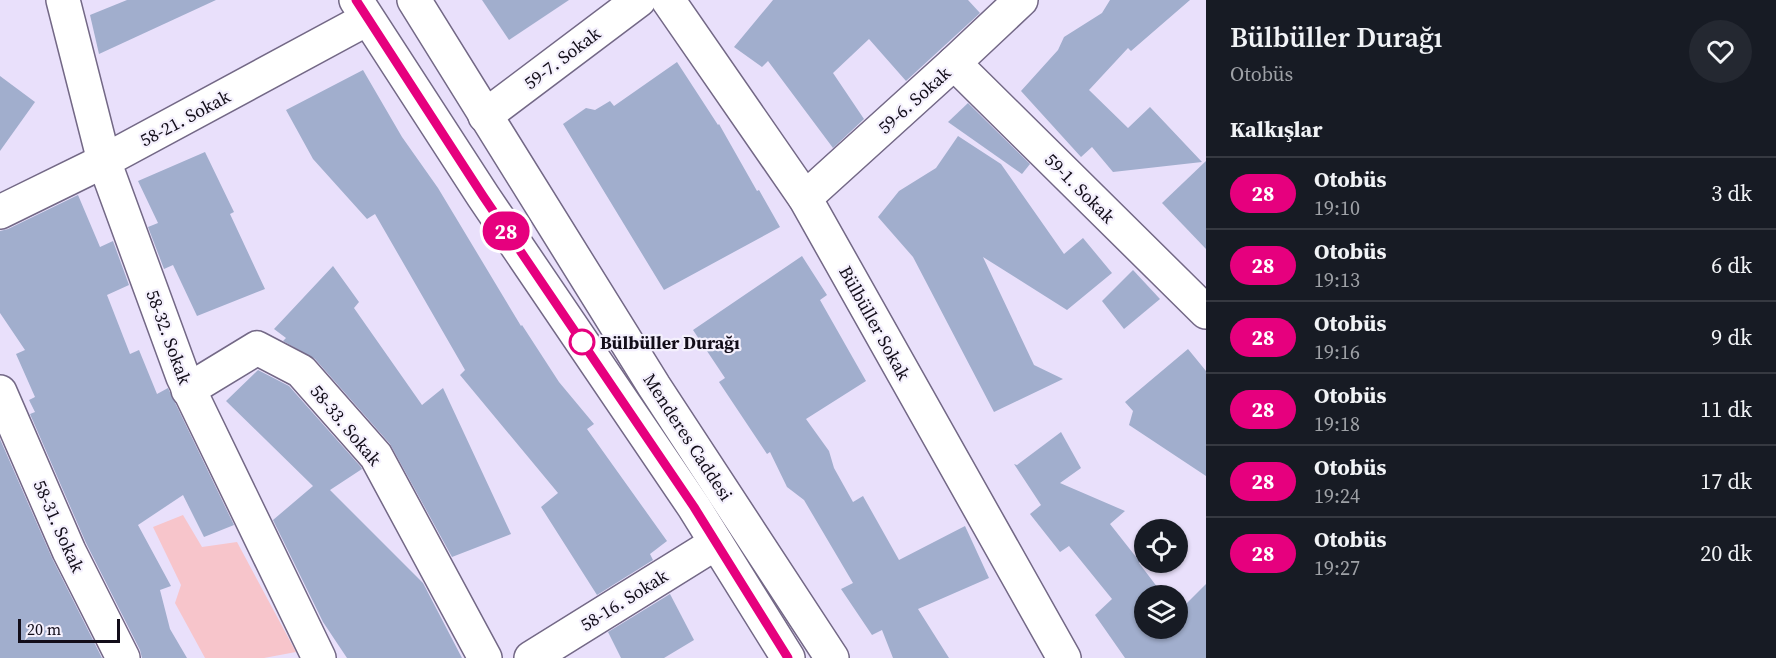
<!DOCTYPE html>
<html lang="tr">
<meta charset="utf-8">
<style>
:root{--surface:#171b24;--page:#242831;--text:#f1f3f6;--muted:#9ea1a6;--line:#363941}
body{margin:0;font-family:"Source Serif 4",serif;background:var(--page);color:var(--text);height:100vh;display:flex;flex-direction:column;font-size:22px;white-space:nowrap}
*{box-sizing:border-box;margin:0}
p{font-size:20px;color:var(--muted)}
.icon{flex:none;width:33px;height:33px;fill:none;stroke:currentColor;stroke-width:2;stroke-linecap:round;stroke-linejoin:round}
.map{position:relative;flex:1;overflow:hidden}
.panel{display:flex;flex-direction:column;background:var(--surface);width:570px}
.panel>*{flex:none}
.badge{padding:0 12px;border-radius:20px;font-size:21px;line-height:39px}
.buttons{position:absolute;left:1134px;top:519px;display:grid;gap:12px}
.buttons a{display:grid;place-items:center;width:54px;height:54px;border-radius:50%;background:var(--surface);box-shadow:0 2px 4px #0004;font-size:30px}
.scale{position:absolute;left:18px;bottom:15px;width:102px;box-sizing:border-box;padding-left:6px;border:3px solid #120d19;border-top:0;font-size:16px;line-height:21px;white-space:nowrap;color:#120d19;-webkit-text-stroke:4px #f4f0fd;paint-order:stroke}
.map>.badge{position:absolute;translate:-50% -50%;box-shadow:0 0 0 3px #fff}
h2{padding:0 24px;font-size:22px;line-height:54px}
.round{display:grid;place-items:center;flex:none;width:63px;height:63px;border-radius:32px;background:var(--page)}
.head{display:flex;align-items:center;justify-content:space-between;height:102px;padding:0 24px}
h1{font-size:28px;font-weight:600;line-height:45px}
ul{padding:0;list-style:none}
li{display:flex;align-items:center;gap:18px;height:72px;padding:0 24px;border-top:2px solid var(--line)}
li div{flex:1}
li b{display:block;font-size:22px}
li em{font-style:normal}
li .badge{min-width:66px;font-weight:700;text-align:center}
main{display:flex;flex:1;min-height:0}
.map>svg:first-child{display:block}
.green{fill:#f7c5cb}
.building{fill:#a1aecd}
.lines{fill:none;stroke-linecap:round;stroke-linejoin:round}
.minor-casing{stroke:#736886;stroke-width:36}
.major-casing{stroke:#736886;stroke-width:36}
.minor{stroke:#fff;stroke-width:33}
.major{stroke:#fff;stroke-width:33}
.line-casing{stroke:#fff;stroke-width:14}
.line{stroke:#e6007e;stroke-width:9}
.stop-dot{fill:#fff;stroke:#e6007e;stroke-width:3}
.labels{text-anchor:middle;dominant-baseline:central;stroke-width:4.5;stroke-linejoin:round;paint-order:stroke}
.street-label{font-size:18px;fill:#120d19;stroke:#f4f0fd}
.stop-label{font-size:18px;font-weight:bold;fill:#120d19;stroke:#f4f0fd;text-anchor:start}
</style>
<main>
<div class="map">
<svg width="1206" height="658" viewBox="0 0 1206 658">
<rect width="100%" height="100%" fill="#e9e0fb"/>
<polygon class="green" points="183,515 202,547 237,542 296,652 264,658 205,658 175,603 181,585 153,527"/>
<g class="building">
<polygon points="127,0 216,0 99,54 90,15"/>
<polygon points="482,0 569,0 509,40"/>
<polygon points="773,0 968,0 980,13 906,81 869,39 833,73 864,119 833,148 768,61 762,67 734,47"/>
<polygon points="1110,0 1190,0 1131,51 1128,48 1089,90 1128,128 1150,107 1202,162 1113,172 1092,147 1081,157 1021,91 1058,50 1064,37 1102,13"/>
<polygon points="677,62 718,125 719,124 757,191 759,190 780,227 664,290 563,124 586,108 595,110 610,101 614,106"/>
<polygon points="363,70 402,137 438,188 521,326 522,325 559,382 594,424 587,429 667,541 650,554 653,560 597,595 541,507 558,493 460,375 465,370 375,214 367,219 313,159 286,110"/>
<polygon points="0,76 35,102 0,151"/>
<polygon points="968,103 1030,164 1022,174 948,122"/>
<polygon points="958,136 1001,164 1064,254 1083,238 1112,273 1067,310 983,257 1034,365 1063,379 994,412 913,257 878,217 899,191 936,168"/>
<polygon points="205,152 234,212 230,214 265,289 197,316 173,265 164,269 148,227 158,223 138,181"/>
<polygon points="1206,161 1206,249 1162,203"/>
<polygon points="78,195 100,247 113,241 129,285 107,295 130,354 139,350 157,394 168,388 234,525 204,537 183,495 138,525 171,586 160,590 170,629 187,658 142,658 140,650 86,543 30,414 35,412 29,400 35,397 16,354 25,350 0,313 0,231 8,229"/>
<polygon points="802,256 827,295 820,300 866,381 806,419 829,451 834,468 853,502 863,496 899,560 965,526 989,578 918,609 949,658 893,658 882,630 872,635 841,589 853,583 804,500 787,487 770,452 767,454 719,382 725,378 693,330"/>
<polygon points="333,266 359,302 354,308 422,405 443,388 511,534 452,557 390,444 315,359 283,341 286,338 274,329"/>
<polygon points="1133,270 1160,299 1124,329 1102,301"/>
<polygon points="1188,349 1206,371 1206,476 1129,425 1133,411 1125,402"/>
<polygon points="258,370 289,386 361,467 362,469 330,490 423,583 462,658 347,658 323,622 273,520 313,486 226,401"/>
<polygon points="1061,432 1081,468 1060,483 1125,511 1110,524 1140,562 1139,563 1164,596 1144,596 1144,628 1178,628 1178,612 1206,584 1206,658 1125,658 1095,615 1112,599 1069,546 1060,552 1030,514 1041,505 1014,464 1017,465"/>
<polygon points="0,439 52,558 102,658 0,658"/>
<polygon points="670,594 694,640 664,658 621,658 608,632"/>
</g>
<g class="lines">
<defs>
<g id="minor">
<polyline points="63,0 104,161 183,377 319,658"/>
<polyline points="668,0 805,198 1064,658"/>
<polyline points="954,63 1206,312"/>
<polyline points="485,116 639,0"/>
<polyline points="805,198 954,63 1021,0"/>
<polyline points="0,212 104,161 367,19"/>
<polyline points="188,390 257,348 301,371 376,456 485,658"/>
<polyline points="0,392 69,551 123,658"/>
<polyline points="531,658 716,543"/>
</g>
<g id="major">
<polyline points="356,0 483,196 694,507 788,658"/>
<polyline points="414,0 654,386 832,658"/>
</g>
</defs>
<use href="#minor" class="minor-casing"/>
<use href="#major" class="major-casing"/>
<use href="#minor" class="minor"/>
<use href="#major" class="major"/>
</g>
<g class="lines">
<defs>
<polyline id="line" points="356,0 483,196 694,507 788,658"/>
</defs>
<use href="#line" class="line-casing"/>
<use href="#line" class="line"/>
</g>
<circle class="stop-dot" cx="582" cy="342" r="12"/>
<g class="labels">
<g class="street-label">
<text transform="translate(562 58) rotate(-37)">59-7. Sokak</text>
<text transform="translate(914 100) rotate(-42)">59-6. Sokak</text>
<text transform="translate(185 118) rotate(-28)">58-21. Sokak</text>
<text transform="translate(1080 188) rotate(45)">59-1. Sokak</text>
<text transform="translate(875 323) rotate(61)">Bülbüller Sokak</text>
<text transform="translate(169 337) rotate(70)">58-32. Sokak</text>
<text transform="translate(346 425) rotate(50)">58-33. Sokak</text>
<text transform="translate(688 437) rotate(57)">Menderes Caddesi</text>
<text transform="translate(59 526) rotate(66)">58-31. Sokak</text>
<text transform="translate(624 600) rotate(-32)">58-16. Sokak</text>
</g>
<g class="stop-label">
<text x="600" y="342">Bülbüller Durağı</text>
</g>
</g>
</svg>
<div class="buttons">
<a><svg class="icon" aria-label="locate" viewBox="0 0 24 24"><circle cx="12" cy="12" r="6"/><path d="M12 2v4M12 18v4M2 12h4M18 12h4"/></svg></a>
<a><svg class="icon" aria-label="layers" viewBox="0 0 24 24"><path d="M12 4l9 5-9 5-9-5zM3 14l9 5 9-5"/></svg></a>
</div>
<div class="scale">20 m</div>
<b class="badge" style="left:506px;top:231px;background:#e6007e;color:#fff">28</b>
</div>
<section class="panel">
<div class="head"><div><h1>Bülbüller Durağı</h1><p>Otobüs</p></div><a class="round"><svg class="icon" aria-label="heart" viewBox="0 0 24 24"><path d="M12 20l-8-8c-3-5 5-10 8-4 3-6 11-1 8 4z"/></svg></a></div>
<h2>Kalkışlar</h2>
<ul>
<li><span class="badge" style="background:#e6007e;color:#fff">28</span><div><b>Otobüs</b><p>19:10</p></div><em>3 dk</em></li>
<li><span class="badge" style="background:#e6007e;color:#fff">28</span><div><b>Otobüs</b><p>19:13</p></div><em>6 dk</em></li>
<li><span class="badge" style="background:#e6007e;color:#fff">28</span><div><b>Otobüs</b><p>19:16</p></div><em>9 dk</em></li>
<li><span class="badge" style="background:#e6007e;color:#fff">28</span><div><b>Otobüs</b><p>19:18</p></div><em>11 dk</em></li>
<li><span class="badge" style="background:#e6007e;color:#fff">28</span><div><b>Otobüs</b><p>19:24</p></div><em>17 dk</em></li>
<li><span class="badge" style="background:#e6007e;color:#fff">28</span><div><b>Otobüs</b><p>19:27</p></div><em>20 dk</em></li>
</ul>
</section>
</main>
